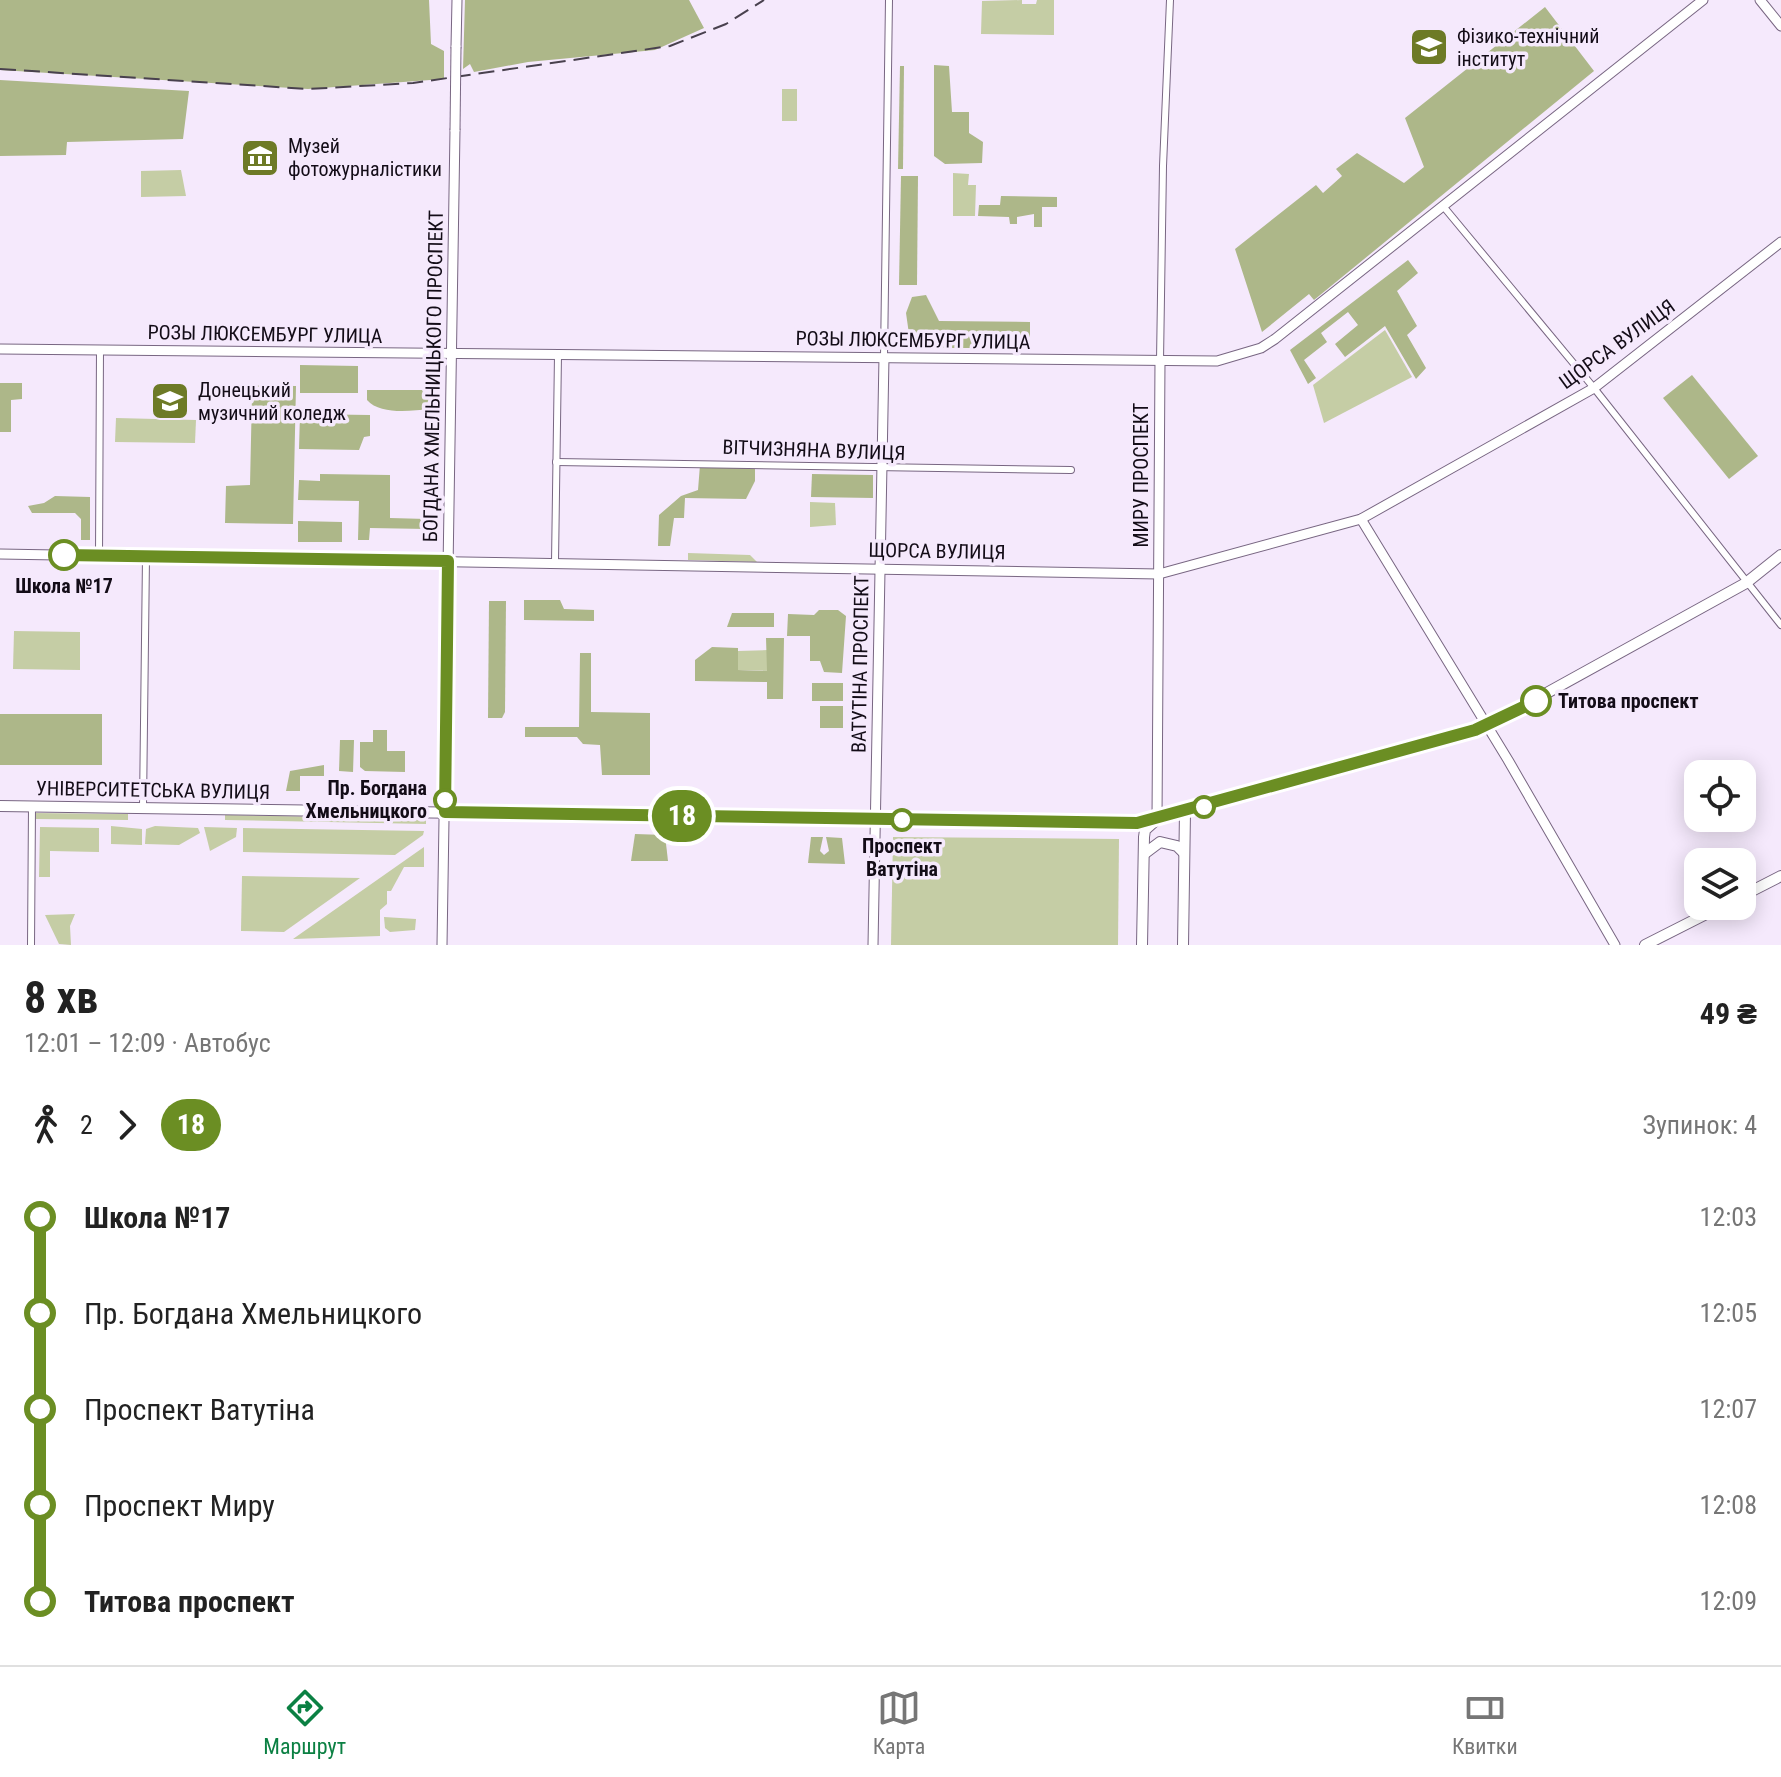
<!DOCTYPE html>
<html lang="uk">
<meta charset="utf-8">
<style>
:root{--surface:#fff;--page:#f6f6f6;--text:#222;--muted:#767676;--line:#e0e0e0;--accent:#0b8043}
body{margin:0;font-family:"Roboto Condensed",sans-serif;background:var(--page);color:var(--text);height:100vh;display:flex;flex-direction:column;font-size:30px;white-space:nowrap}
*{box-sizing:border-box;margin:0}
p{font-size:26px;color:var(--muted)}
.icon{flex:none;width:44px;height:44px;fill:none;stroke:currentColor;stroke-width:2;stroke-linecap:round;stroke-linejoin:round}
.map{position:relative;height:945px;overflow:hidden}
.side{display:flex;flex-direction:column;background:var(--surface);flex:1}
.side>*{flex:none}
.badge{padding:0 16px;border-radius:26px;font-size:28px;line-height:52px}
.fabs{position:absolute;left:1684px;top:760px;display:grid;gap:16px}
.fabs a{display:grid;place-items:center;width:72px;height:72px;border-radius:16px;background:var(--surface);box-shadow:0 4px 20px #0003;font-size:40px}
.map>.badge{position:absolute;translate:-50% -50%;box-shadow:0 0 0 4px #fff}
.legs{display:flex;align-items:center;gap:12px;height:88px;padding:0 24px;font-size:26px}
.legs p{margin-inline-start:auto}
.head{display:flex;align-items:center;justify-content:space-between;height:136px;padding:0 24px}
h1{font-size:44px;font-weight:700;line-height:60px}
ul{padding:0 24px;list-style:none}
li{display:flex;align-items:center;gap:28px;height:96px;font-size:30px}
li i{display:grid;place-items:center;width:12px;height:100%;margin:0 10px;background:currentColor}
li i::after{content:'';width:20px;height:20px;margin:-10px;border:6px solid;border-radius:50%;background:var(--surface)}
li p{margin-inline-start:auto}
li:first-child i{background:linear-gradient(#0000 50%,currentColor 0)}
li:last-child i{background:linear-gradient(currentColor 50%,#0000 0)}
.tab-bar{display:flex;justify-content:space-around;align-items:center;height:112px;border-top:2px solid var(--line);background:var(--surface);font-size:22px;color:var(--muted)}
.tab-bar a{display:grid;justify-items:center;gap:4px}
.tab-bar .current{color:var(--accent)}
.map>svg:first-child{display:block}
.green{fill:#c5cda5}
.forest{fill:#adb789}
.lines{fill:none;stroke-linecap:round;stroke-linejoin:round}
.street-casing{stroke:#786682;stroke-width:8}
.secondary-casing{stroke:#786682;stroke-width:11}
.primary-casing{stroke:#786682;stroke-width:12}
.street{stroke:#fff;stroke-width:6}
.secondary{stroke:#fff;stroke-width:9}
.primary{stroke:#fff;stroke-width:10}
.rail{stroke:#49414e;stroke-width:2;stroke-dasharray:16 8;stroke-linecap:butt}
.secondary-bridge-casing{stroke:#786682;stroke-width:11;stroke-linecap:butt}
.secondary-bridge{stroke:#fff;stroke-width:9}
.line-1-casing{stroke:#fff;stroke-width:18}
.line-1{stroke:#6b8e23;stroke-width:12}
.stop-1-dot{fill:#fff;stroke:#6b8e23;stroke-width:4}
.labels{text-anchor:middle;dominant-baseline:central;stroke-width:7;stroke-linejoin:round;paint-order:stroke}
.poi-label{font-size:20px;fill:#130c17;stroke:#f5e9fc;text-anchor:start}
.street-label{font-size:20px;fill:#130c17;stroke:#f5e9fc}
.stop-label{font-size:20px;font-weight:bold;fill:#130c17;stroke:#f5e9fc}
</style>
<div class="map">
<svg width="1781" height="945" viewBox="0 0 1781 945">
<rect width="100%" height="100%" fill="#f5e9fc"/>
<g class="green">
<polygon points="1022,0 1022,4 1036,4 1037,0 1054,0 1054,35 981,34 982,1"/>
<rect x="782" y="89" width="15" height="32"/>
<polygon points="181,170 186,196 141,197 141,171"/>
<polygon points="953,173 969,174 968,185 976,185 975,216 953,216"/>
<polygon points="1385,330 1412,377 1324,423 1313,385"/>
<polygon points="116,418 196,420 195,443 115,442"/>
<polygon points="810,502 835,503 836,525 810,527"/>
<polygon points="688,553 750,555 757,562 688,560"/>
<polygon points="14,631 80,632 80,670 13,669"/>
<polygon points="768,650 768,671 738,670 738,651"/>
<polygon points="35,813 128,814 128,820 35,819"/>
<polygon points="225,815 426,819 426,824 225,820"/>
<polygon points="111,826 142,829 142,845 111,844"/>
<polygon points="155,826 198,828 200,833 179,845 145,844 146,829"/>
<polygon points="40,827 99,828 99,852 50,851 50,877 39,877"/>
<polygon points="204,827 237,828 236,837 210,851"/>
<polygon points="243,828 424,831 423,835 395,855 243,852"/>
<polygon points="893,837 1119,839 1118,945 891,945"/>
<polygon points="424,847 424,867 404,867 391,891 387,891 387,904 380,910 380,936 293,939"/>
<polygon points="242,876 360,878 284,932 241,931"/>
<polygon points="75,914 70,926 71,945 59,944 45,915"/>
<polygon points="384,917 416,919 415,930 390,932 385,928"/>
</g>
<g class="forest">
<polygon points="0,0 429,0 431,44 444,51 444,79 308,89 0,70"/>
<polygon points="465,0 689,0 704,28 655,50 528,62 474,72 470,64 463,69"/>
<polygon points="1545,7 1594,71 1314,300 1309,294 1262,332 1235,249 1316,185 1323,193 1342,176 1336,169 1357,153 1404,183 1424,167 1405,118"/>
<polygon points="934,65 949,66 952,112 969,112 969,133 983,142 982,163 945,164 934,156"/>
<polygon points="900,66 904,66 903,169 898,169"/>
<polygon points="0,80 189,91 183,139 67,142 66,155 0,156"/>
<polygon points="901,176 918,176 917,285 899,285"/>
<polygon points="1001,196 1057,197 1057,207 1042,207 1042,227 1034,227 1034,214 1017,217 1017,224 1010,224 1009,217 978,216 979,205 1000,205"/>
<polygon points="1408,260 1418,273 1397,291 1417,326 1407,335 1426,368 1416,379 1385,326 1345,357 1335,344 1358,325 1348,312 1321,333 1327,342 1304,360 1316,378 1308,384 1290,350"/>
<polygon points="926,295 939,321 1030,322 1030,348 911,348 906,313 912,297"/>
<polygon points="300,365 358,366 358,393 300,393"/>
<polygon points="1692,375 1758,456 1729,479 1663,398"/>
<polygon points="0,383 22,383 22,399 11,400 11,432 0,432"/>
<polygon points="228,385 296,386 293,524 225,523 226,486 250,485 252,394 230,391"/>
<path d="M367 390H429V409C411 411 380 415 367 400Z"/>
<polygon points="300,414 370,415 370,436 364,437 359,450 299,449"/>
<polygon points="700,465 755,465 755,481 746,499 685,498 684,518 674,518 670,546 658,546 659,515 681,496 698,490"/>
<polygon points="320,474 390,475 390,518 427,519 427,529 370,528 369,540 358,540 359,501 298,500 299,480 320,481"/>
<polygon points="812,474 873,475 873,498 811,497"/>
<polygon points="55,496 90,497 90,540 81,540 81,519 75,513 32,513 28,506 44,503"/>
<polygon points="298,521 342,522 342,542 298,542"/>
<polygon points="524,600 560,600 564,609 594,610 594,621 524,620"/>
<polygon points="489,601 506,601 505,712 502,718 488,718"/>
<polygon points="819,610 838,610 846,616 842,673 824,672 820,661 810,661 810,636 787,636 788,614 814,615"/>
<polygon points="732,613 774,613 774,627 727,627"/>
<polygon points="766,638 784,638 783,699 767,699 767,682 695,681 695,660 712,647 738,648 738,670 767,671"/>
<polygon points="580,653 591,653 591,712 650,713 650,775 602,775 600,745 583,744 577,737 525,737 525,727 579,727"/>
<rect x="812" y="683" width="31" height="18"/>
<rect x="820" y="706" width="23" height="22"/>
<rect x="0" y="714" width="102" height="51"/>
<polygon points="373,730 387,730 387,751 405,751 405,772 365,771 360,767 360,742 373,742"/>
<polygon points="340,740 354,740 353,772 339,771"/>
<polygon points="324,765 324,776 300,776 300,791 286,791 290,771"/>
<polygon points="635,834 665,835 668,861 631,861"/>
<polygon points="811,837 823,837 820,851 824,855 829,851 826,837 842,838 845,864 808,863"/>
</g>
<g class="lines">
<defs>
<g id="street">
<polyline points="1443,206 1594,388 1781,625"/>
<polyline points="884,357 889,0"/>
<polyline points="1160,361 1163,166 1170,0"/>
<polyline points="556,462 1071,470"/>
<polyline points="99,556 100,349"/>
<polyline points="555,562 558,355"/>
<polyline points="143,806 146,557"/>
<polyline points="31,945 32,807"/>
</g>
<g id="secondary">
<polyline points="1760,0 1781,26"/>
<polyline points="456,47 457,0"/>
<polyline points="0,349 1217,361 1261,348 1275,339 1703,0"/>
<polyline points="1361,519 1508,760 1615,945"/>
<polyline points="0,554 1159,574 1361,519 1594,388 1781,242"/>
<polyline points="1157,819 1160,361"/>
<polyline points="442,945 455,130"/>
<polyline points="873,945 884,357"/>
</g>
<g id="primary">
<polyline points="0,806 1137,823 1487,726 1746,583 1781,555"/>
<polyline points="1144,854 1160,842 1177,846 1184,853"/>
<polyline points="1742,896 1781,876"/>
<polyline points="1142,945 1144,837 1145,830 1155,821"/>
<polyline points="1183,945 1185,812"/>
<polyline points="1645,945 1722,906"/>
</g>
</defs>
<use href="#street" class="street-casing"/>
<use href="#secondary" class="secondary-casing"/>
<use href="#primary" class="primary-casing"/>
<use href="#street" class="street"/>
<use href="#secondary" class="secondary"/>
<use href="#primary" class="primary"/>
<polyline class="rail" points="0,69 308,89 413,83 670,46 726,24 764,0"/>
<defs>
<polyline id="secondary-bridge" points="455,130 456,47"/>
</defs>
<use href="#secondary-bridge" class="secondary-bridge-casing"/>
<use href="#secondary-bridge" class="secondary-bridge"/>
</g>
<g class="lines">
<defs>
<polyline id="line-1" points="64,555 448,561 445,812 1137,823 1475,730 1536,701"/>
</defs>
<use href="#line-1" class="line-1-casing"/>
<use href="#line-1" class="line-1"/>
</g>
<defs>
<symbol id="university-square" viewBox="-11 -11 22 22"><rect x="-9" y="-9" width="18" height="18" rx="4" fill="#6d7a26" stroke="#f5e9fc"/><path d="M0-5L7-2L0 1L-7-2ZM-4 1L0 2.5L4 1V4Q0 6-4 4Z" fill="#fff"/></symbol>
<symbol id="museum-square" viewBox="-11 -11 22 22"><rect x="-9" y="-9" width="18" height="18" rx="4" fill="#6d7a26" stroke="#f5e9fc"/><path d="M0-6L6-3V-2H-6V-3ZM-5-1h2V3h-2ZM-1-1h2V3h-2ZM3-1h2V3H3ZM-6 4H6V6H-6Z" fill="#fff"/></symbol>
</defs>
<g fill-rule="evenodd">
<use href="#university-square" x="1407" y="25" width="44" height="44"/>
<use href="#museum-square" x="238" y="136" width="44" height="44"/>
<use href="#university-square" x="148" y="379" width="44" height="44"/>
</g>
<g class="stop-1-dot">
<circle cx="64" cy="555" r="14"/>
<circle cx="1536" cy="701" r="14"/>
<circle cx="445" cy="800" r="10"/>
<circle cx="1204" cy="807" r="10"/>
<circle cx="902" cy="820" r="10"/>
</g>
<g class="labels">
<g class="poi-label">
<text x="1457" y="36">Фізико-технічний<tspan x="1457" dy="23">інститут</tspan></text>
<text x="288" y="146">Музей<tspan x="288" dy="23">фотожурналістики</tspan></text>
<text x="198" y="390">Донецький<tspan x="198" dy="23">музичний коледж</tspan></text>
</g>
<g class="street-label">
<text transform="translate(265 334) rotate(1)">РОЗЫ ЛЮКСЕМБУРГ УЛИЦА</text>
<text transform="translate(913 340) rotate(1)">РОЗЫ ЛЮКСЕМБУРГ УЛИЦА</text>
<text transform="translate(1617 344) rotate(-36)">ЩОРСА ВУЛИЦЯ</text>
<text transform="translate(433 376) rotate(-89)">БОГДАНА ХМЕЛЬНИЦЬКОГО ПРОСПЕКТ</text>
<text transform="translate(814 450) rotate(2)">ВІТЧИЗНЯНА ВУЛИЦЯ</text>
<text transform="translate(1141 475) rotate(-90)">МИРУ ПРОСПЕКТ</text>
<text transform="translate(937 551) rotate(1)">ЩОРСА ВУЛИЦЯ</text>
<text transform="translate(860 664) rotate(-89)">ВАТУТІНА ПРОСПЕКТ</text>
<text transform="translate(153 790) rotate(1)">УНІВЕРСИТЕТСЬКА ВУЛИЦЯ</text>
</g>
<g class="stop-label">
<text x="64" y="586">Школа №17</text>
<text x="1558" y="701" text-anchor="start">Титова проспект</text>
<text x="427" y="788" text-anchor="end">Пр. Богдана<tspan x="427" dy="23">Хмельницкого</tspan></text>
<text x="902" y="846">Проспект<tspan x="902" dy="23">Ватутіна</tspan></text>
</g>
</g>
</svg>
<div class="fabs">
<a><svg class="icon" aria-label="locate" viewBox="0 0 24 24"><circle cx="12" cy="12" r="6"/><path d="M12 2v4M12 18v4M2 12h4M18 12h4"/></svg></a>
<a><svg class="icon" aria-label="layers" viewBox="0 0 24 24"><path d="M12 4l9 5-9 5-9-5zM3 14l9 5 9-5"/></svg></a>
</div>
<b class="badge" style="left:682px;top:816px;background:#6b8e23;color:#fff">18</b>
</div>
<section class="side">
<div class="head"><div><h1>8 хв</h1><p>12:01 – 12:09 · Автобус</p></div><b>49 ₴</b></div>
<div class="legs"><svg class="icon" aria-label="walk" viewBox="0 0 24 24"><circle cx="13" cy="4" r="2"/><path d="M13 8l-2 6 4 7M11 14l-3 7M7 12l3-4h3l4 4"/></svg>2<svg class="icon" aria-label="forward" viewBox="0 0 24 24"><path d="M9 5l7 7-7 7"/></svg><b class="badge" style="background:#6b8e23;color:#fff">18</b><p>Зупинок: 4</p></div>
<ul>
<li><i style="color:#6b8e23"></i><b>Школа №17</b><p>12:03</p></li>
<li><i style="color:#6b8e23"></i><span>Пр. Богдана Хмельницкого</span><p>12:05</p></li>
<li><i style="color:#6b8e23"></i><span>Проспект Ватутіна</span><p>12:07</p></li>
<li><i style="color:#6b8e23"></i><span>Проспект Миру</span><p>12:08</p></li>
<li><i style="color:#6b8e23"></i><b>Титова проспект</b><p>12:09</p></li>
</ul>
</section>
<nav class="tab-bar">
<a class="current"><svg class="icon" aria-label="directions" viewBox="0 0 24 24"><path d="M12 3l9 9-9 9-9-9zM9 14v-3h6M13 9l2 2-2 2"/></svg>Маршрут</a>
<a><svg class="icon" aria-label="map" viewBox="0 0 24 24"><path d="M3 6l6-2 6 2 6-2v14l-6 2-6-2-6 2zM9 4v14M15 6v14"/></svg>Карта</a>
<a><svg class="icon" aria-label="tickets" viewBox="0 0 24 24"><path d="M3 7h18v10H3zM15 7v10"/></svg>Квитки</a>
</nav>
